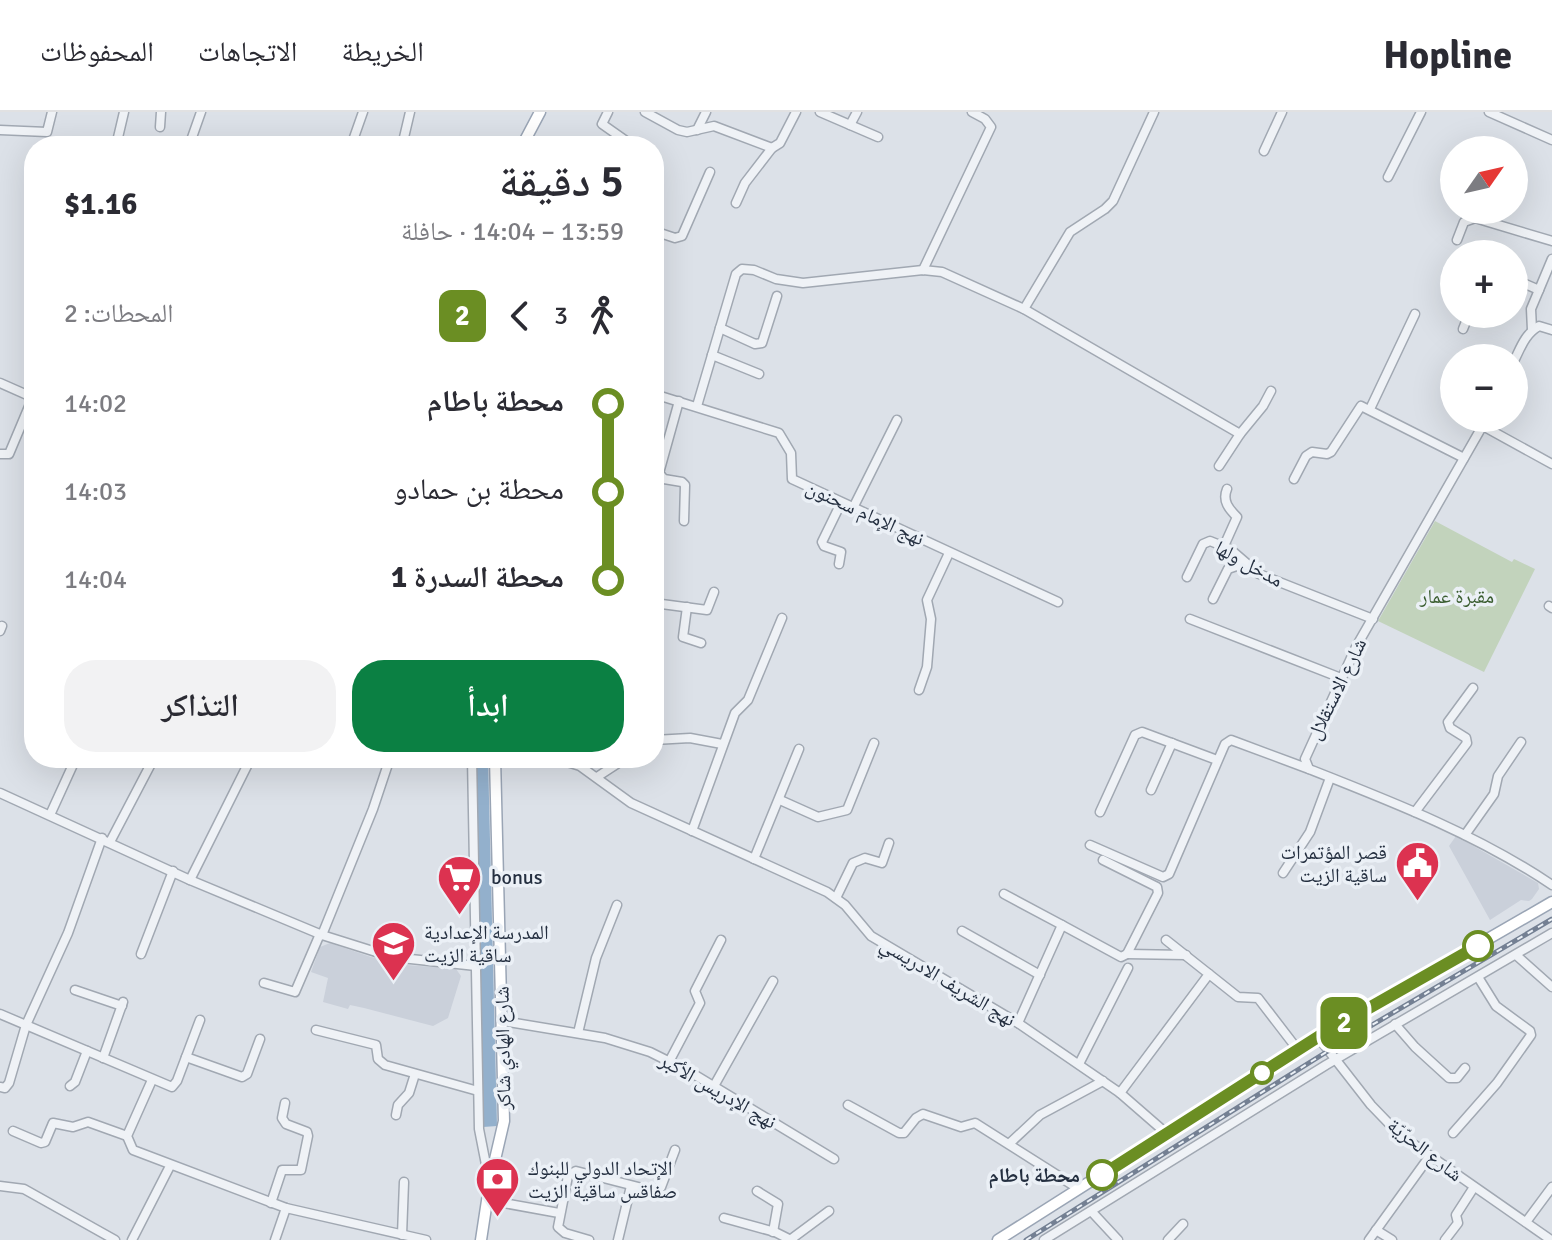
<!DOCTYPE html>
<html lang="ar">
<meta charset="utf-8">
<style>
:root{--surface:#fff;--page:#f2f2f3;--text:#2b2b33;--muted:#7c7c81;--line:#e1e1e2;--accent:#0b8043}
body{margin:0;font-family:Signika,"Noto Naskh Arabic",sans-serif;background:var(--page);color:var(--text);direction:rtl;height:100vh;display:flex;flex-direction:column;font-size:30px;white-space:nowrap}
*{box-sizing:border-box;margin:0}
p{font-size:26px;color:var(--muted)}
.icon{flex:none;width:44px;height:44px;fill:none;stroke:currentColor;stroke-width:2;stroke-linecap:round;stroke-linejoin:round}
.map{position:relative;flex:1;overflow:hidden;direction:ltr}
.side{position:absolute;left:24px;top:24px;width:640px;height:632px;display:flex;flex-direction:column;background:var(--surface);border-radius:32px;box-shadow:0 8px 32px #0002;direction:rtl}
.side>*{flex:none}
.badge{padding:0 16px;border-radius:12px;font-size:28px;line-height:52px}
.needle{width:52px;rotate:56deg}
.buttons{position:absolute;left:1440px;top:24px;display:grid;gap:16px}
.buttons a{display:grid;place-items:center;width:88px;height:88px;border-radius:50%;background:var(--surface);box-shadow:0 8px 32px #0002;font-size:40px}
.map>.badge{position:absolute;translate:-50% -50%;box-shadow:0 0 0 4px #fff}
.legs{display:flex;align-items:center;gap:12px;height:88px;padding:0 40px;font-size:26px}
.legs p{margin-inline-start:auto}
.summary{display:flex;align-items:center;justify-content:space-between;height:136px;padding:0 40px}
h1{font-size:44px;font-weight:600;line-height:60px}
.cta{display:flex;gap:16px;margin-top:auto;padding:16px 40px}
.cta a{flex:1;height:92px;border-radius:32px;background:var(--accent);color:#fff;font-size:32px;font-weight:600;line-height:92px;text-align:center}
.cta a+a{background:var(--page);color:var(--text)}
ul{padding:0 40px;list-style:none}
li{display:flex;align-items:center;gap:28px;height:88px;font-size:30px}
li i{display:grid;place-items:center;width:12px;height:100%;margin:0 10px;background:currentColor}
li i::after{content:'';width:20px;height:20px;margin:-10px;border:6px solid;border-radius:50%;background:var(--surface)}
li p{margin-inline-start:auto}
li:first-child i{background:linear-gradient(#0000 50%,currentColor 0)}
li:last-child i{background:linear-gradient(currentColor 50%,#0000 0)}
header{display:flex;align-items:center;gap:48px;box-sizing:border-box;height:112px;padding:0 40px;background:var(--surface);border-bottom:2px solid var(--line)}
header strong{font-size:38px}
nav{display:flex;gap:44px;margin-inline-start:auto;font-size:28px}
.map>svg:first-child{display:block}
.built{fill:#cad0da}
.green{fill:#c2d3bc}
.water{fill:#93b0cc}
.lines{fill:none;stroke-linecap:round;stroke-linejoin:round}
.minor-casing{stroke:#a1a8b2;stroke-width:11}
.major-casing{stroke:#9aa5b5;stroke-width:13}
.minor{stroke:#eff2f6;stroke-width:8}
.major{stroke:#fff;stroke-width:10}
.rail-casing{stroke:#748093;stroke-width:5}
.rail{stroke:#ebf0f6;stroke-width:2;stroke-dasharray:6;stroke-linecap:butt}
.line-1-casing{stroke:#fff;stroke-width:18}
.line-1{stroke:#6b8e23;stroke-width:12}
.stop-1-dot{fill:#fff;stroke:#6b8e23;stroke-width:4}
.labels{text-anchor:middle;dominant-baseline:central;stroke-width:7;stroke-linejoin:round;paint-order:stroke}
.street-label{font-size:20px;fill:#242f40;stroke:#ebf0f6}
.park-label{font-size:20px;fill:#3a5d30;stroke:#ebf0f6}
.poi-label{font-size:20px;fill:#242f40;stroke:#ebf0f6;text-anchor:start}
.stop-label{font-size:20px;font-weight:bold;fill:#242f40;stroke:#ebf0f6;text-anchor:end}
</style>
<header>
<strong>Hopline</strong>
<nav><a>الخريطة</a><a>الاتجاهات</a><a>المحفوظات</a></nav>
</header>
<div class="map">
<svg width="1552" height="1128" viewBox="0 0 1552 1128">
<rect width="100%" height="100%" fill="#dce1e8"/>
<g class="built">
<polygon points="1456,724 1538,771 1539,777 1532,787 1529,789 1521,788 1490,808 1449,734"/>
<polygon points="330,831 371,845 407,853 456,857 461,864 448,906 433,914 364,896 350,893 348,897 323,890 328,866 311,860 320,835"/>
</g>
<polygon class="green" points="1435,409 1512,450 1514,447 1535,457 1484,560 1378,509"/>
<polygon class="water" points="474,646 488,646 497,1014 483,1015"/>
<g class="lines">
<defs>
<g id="minor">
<polyline points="608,0 602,12 629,31 627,34"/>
<polyline points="645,0 678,18 687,20 714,14 772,36 780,31 796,0"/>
<polyline points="820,0 878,25"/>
<polyline points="1489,0 1552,28"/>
<polyline points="850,13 857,0"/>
<polyline points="160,15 161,0"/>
<polyline points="0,18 47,20 52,0"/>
<polyline points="697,18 706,0"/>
<polyline points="116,34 124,0"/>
<polyline points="189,34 201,0"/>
<polyline points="351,34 363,0"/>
<polyline points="402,34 410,0"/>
<polyline points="1264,39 1282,0"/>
<polyline points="1388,65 1421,0"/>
<polyline points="736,91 745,71 772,36"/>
<polyline points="654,119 675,126 682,124 710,60"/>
<polyline points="1457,128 1464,110 1475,106 1552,129"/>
<polyline points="923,158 991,15 985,7 972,0"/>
<polyline points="1514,167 1539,178"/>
<polyline points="1024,197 1070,120 1105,97 1113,89 1154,0"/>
<polyline points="720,216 755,232 762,231 777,184"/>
<polyline points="1463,217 1469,202"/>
<polyline points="1532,218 1531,197 1552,147"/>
<polyline points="712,243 759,262"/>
<path d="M1514 249C1521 235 1525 222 1539 214L1552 218"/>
<polyline points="0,271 34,286"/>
<polyline points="654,282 779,321 791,341 792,367 1058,490"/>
<polyline points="679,289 659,361 664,367 682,370 685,373 684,409"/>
<polyline points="697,294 736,162 742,157 754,158 776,167 803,171 923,158 942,160 1024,197 1240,322 1263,294 1271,279"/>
<polyline points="1370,297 1415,202"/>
<path d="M1487 306 1356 535 1305 647 1309 657C1393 690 1478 723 1552 773"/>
<polyline points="1483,314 1552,352"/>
<polyline points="0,342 9,342 33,285"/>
<polyline points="1219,354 1240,322"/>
<polyline points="1294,367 1306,344 1312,340 1327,342 1331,340 1361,294 1464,346"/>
<polyline points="853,396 897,308"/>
<path d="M1224 434 1237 405C1229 397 1222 389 1227 377"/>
<polyline points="839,452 841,440 824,434 822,430 841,391"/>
<polyline points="1187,465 1203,432 1210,429 1230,437 1259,462 1373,507"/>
<polyline points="1213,487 1228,457 1245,451"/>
<polyline points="654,491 707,498 714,480"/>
<polyline points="1549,494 1552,496"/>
<polyline points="687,495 683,525 701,531"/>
<polyline points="1190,507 1341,566"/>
<polyline points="0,519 2,514"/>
<polyline points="919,578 927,555 931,507 927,488 949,441"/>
<polyline points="654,628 690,626 722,632"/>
<polyline points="472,646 479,1017 489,1068"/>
<polyline points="554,646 580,654 631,691 827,780 845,793 871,824 1018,911 1120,981 1166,1021"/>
<polyline points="597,665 626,646"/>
<polyline points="1151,678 1172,631"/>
<polyline points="0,681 190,768 322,823 392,845 476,854"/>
<polyline points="780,688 818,705 847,698 874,631"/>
<polyline points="1100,700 1135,623 1142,620 1217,648"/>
<polyline points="1415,700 1467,631 1466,626 1450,616 1448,610 1473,576"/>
<polyline points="50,703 76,646"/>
<polyline points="692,719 735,601 748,588 782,506"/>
<polyline points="1465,723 1494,682 1498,664 1521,630"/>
<polyline points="110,730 154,646"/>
<polyline points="1090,733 1163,765 1169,762 1225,632 1231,628 1309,657"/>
<polyline points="754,747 799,637"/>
<polyline points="1283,761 1310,720 1330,666"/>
<polyline points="190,768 251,646"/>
<polyline points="1004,782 1062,813 1018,911"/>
<polyline points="836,786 853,751 865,746 882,751 889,731"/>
<polyline points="1062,813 1121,845 1127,842 1158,781 1157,775 1103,748"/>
<polyline points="962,819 1040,863"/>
<polyline points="322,823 373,697 389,649"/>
<polyline points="141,842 173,759"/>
<polyline points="1127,842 1186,843"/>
<polyline points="1516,843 1552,875"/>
<polyline points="1209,862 1238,885 1258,886 1298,938"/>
<polyline points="264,871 295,880 320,822"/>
<polyline points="75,878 122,894"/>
<polyline points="0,902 172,975 177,969 200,908"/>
<polyline points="503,909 605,926 650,940 690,960 834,1047"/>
<polyline points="1395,912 1415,935 1449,966 1457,966 1465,956"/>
<polyline points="316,918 376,933 378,947 385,953 478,979"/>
<polyline points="578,921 596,846 617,793"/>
<polyline points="1318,925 1371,993 1399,1022 1551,1128"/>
<polyline points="186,945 242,965 247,962 260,927"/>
<polyline points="103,946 123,890"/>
<polyline points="670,948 700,891 695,879 721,828"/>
<polyline points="1079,952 1128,856"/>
<polyline points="152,968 127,1024 133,1038 286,1096 426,1128"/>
<polyline points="70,974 75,970 87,939"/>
<polyline points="714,974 773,869"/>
<polyline points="0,975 5,976 9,971 26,913 68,821 102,726"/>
<polyline points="1120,981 1209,862 1166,828"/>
<polyline points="848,993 899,1021 904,1021 916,1006 923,1002 961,1015 975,1011 1079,1077"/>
<polyline points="396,1003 398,993 409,981 415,962"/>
<polyline points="13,1019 41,1031 45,1030 53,1011 73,1015 88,1010 127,1024"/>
<polyline points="1453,1021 1497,971 1531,923 1530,919 1496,894 1478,865"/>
<polyline points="1010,1031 1040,1003 1103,969"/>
<polyline points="0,1074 24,1077 115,1128"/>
<polyline points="757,1079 778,1092 773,1120"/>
<polyline points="487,1088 559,1101"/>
<polyline points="271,1091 282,1058 301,1058 308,1024 307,1020 286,1012 282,1006 285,991"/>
<polyline points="1092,1100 1118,1128"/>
<polyline points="724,1106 775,1120 791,1128"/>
<polyline points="1526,1110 1552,1075"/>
<polyline points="1376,1118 1392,1128"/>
<polyline points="402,1123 404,1070"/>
<polyline points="132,1128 170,1054"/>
<polyline points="275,1128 286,1096"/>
<polyline points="589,1128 565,1121 558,1115 568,1064 576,1059 654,1079 661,1075 675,1038"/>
<polyline points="618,1128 631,1074"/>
<polyline points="790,1128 829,1099"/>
<polyline points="1044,1128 1326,953 1552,821"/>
<polyline points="1168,1128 1183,1112"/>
<polyline points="1369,1128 1429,1045"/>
<polyline points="1445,1128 1458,1111 1456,1103 1474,1075"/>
</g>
<g id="major">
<polyline points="522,34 540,0"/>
<polyline points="481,1128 490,1069 504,1009 495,646"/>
<polyline points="998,1128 1318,925 1552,790"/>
</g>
</defs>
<use href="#minor" class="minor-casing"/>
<use href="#major" class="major-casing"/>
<use href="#minor" class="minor"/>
<use href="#major" class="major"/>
<defs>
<polyline id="rail" points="1026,1128 1328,939 1552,807"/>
</defs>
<use href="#rail" class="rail-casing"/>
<use href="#rail" class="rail"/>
</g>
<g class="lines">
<defs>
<polyline id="line-1" points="1102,1063 1318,925 1478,834"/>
</defs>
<use href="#line-1" class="line-1-casing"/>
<use href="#line-1" class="line-1"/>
</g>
<defs>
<symbol id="civic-pin" viewBox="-11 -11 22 30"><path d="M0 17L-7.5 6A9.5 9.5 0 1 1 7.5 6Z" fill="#dc3250" stroke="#ebf0f6"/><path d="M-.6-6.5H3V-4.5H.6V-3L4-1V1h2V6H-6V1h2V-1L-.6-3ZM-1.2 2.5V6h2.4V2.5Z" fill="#fff"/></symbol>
<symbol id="supermarket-pin" viewBox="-11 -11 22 30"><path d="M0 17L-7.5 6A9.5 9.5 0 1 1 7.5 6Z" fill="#dc3250" stroke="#ebf0f6"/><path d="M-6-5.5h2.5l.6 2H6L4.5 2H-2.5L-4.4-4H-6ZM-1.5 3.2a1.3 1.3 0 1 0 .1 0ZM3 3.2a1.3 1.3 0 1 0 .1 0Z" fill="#fff"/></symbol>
<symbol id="school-pin" viewBox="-11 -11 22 30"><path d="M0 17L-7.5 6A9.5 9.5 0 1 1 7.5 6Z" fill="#dc3250" stroke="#ebf0f6"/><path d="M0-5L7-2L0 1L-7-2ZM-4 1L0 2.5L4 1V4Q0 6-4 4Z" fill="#fff"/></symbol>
<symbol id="bank-pin" viewBox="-11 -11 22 30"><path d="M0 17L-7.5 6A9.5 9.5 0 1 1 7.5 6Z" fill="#dc3250" stroke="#ebf0f6"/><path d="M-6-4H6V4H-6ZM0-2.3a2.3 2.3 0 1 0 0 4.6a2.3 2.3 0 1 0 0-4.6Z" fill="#fff"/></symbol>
</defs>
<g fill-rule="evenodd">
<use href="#civic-pin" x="1392" y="726" width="51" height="69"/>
<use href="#supermarket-pin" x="434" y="740" width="51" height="69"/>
<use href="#school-pin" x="368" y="806" width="51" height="69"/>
<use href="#bank-pin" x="472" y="1042" width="51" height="69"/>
</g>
<g class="stop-1-dot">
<circle cx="1478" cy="834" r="14"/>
<circle cx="1262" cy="961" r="10"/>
<circle cx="1102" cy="1063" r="14"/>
</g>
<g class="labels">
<g class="street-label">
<text transform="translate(865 401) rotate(25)">نهج الإمام سحنون</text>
<text transform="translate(1249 452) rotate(29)">مدخل ولها</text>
<text transform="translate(1337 577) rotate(-64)">شارع الاستقلال</text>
<text transform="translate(948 870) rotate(31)">نهج الشريف الادريسي</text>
<text transform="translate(503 936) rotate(-91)">شارع الهادي شاكر</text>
<text transform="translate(718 979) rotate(30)">نهج الإدريس الأكبر</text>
<text transform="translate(1425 1038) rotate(38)">شارع الحرّيّة</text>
</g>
<g class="park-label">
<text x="1457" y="484">مقبرة عمار</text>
</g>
<g class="poi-label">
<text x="1387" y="740" text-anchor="end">قصر المؤتمرات<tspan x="1387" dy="23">ساقية الزيت</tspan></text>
<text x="491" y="765">bonus</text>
<text x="424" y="820">المدرسة الإعدادية<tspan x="424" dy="23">ساقية الزيت</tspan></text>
<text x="528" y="1056">الإتحاد الدولي للبنوك<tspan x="528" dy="23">صفاقس ساقية الزيت</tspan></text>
</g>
<g class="stop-label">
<text x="1080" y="1063">محطة باطام</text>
</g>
</g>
</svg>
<div class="buttons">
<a><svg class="needle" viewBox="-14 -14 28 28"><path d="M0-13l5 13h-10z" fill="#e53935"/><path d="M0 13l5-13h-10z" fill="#7c7c81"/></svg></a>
<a>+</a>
<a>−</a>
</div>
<b class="badge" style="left:1344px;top:911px;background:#6b8e23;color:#fff">2</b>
<section class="side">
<div class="summary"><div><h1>5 دقيقة</h1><p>13:59 – 14:04 · حافلة</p></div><b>$1.16</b></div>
<div class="legs"><svg class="icon" aria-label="walk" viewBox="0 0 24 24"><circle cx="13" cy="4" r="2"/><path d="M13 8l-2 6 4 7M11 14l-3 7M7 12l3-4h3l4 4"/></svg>3<svg class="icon" aria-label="back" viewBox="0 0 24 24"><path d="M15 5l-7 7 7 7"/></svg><b class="badge" style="background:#6b8e23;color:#fff">2</b><p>المحطات: 2</p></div>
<ul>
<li><i style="color:#6b8e23"></i><b>محطة باطام</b><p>14:02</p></li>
<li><i style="color:#6b8e23"></i><span>محطة بن حمادو</span><p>14:03</p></li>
<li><i style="color:#6b8e23"></i><b>محطة السدرة 1</b><p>14:04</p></li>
</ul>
<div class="cta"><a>ابدأ</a><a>التذاكر</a></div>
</section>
</div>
